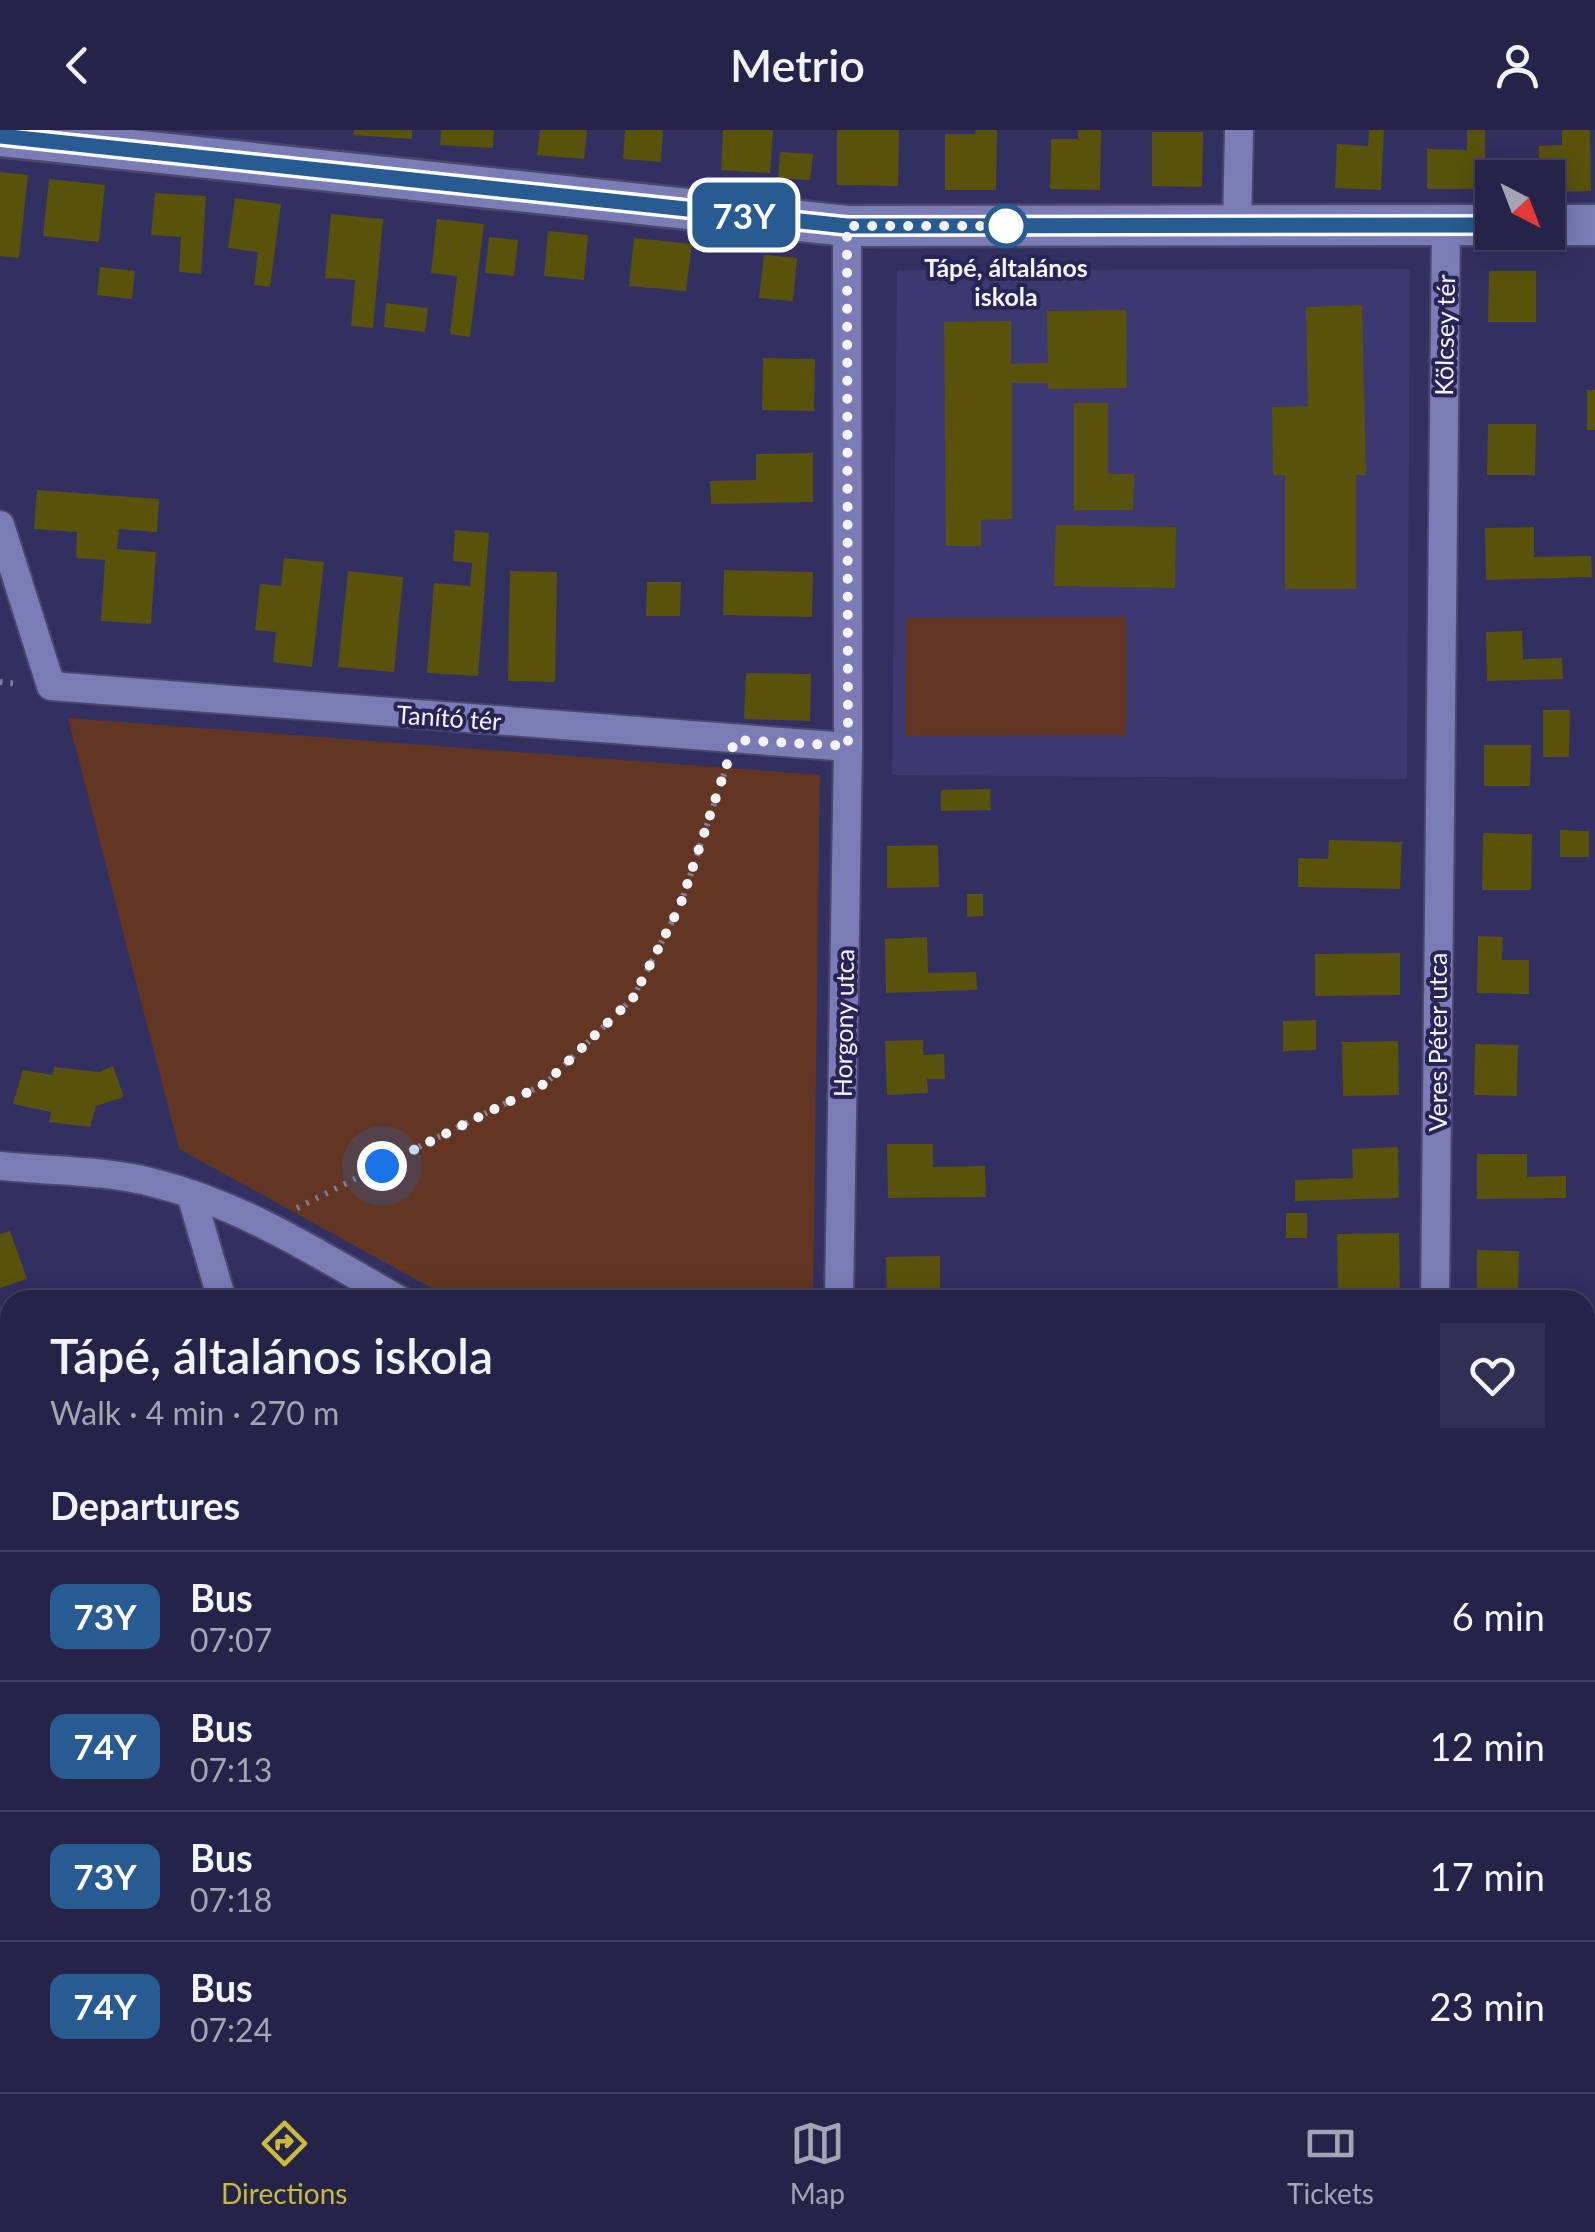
<!DOCTYPE html>
<meta charset="utf-8">
<style>
:root{--surface:#262349;--page:#322f53;--text:#f1f3f6;--muted:#a4a4b4;--line:#424061;--accent:#c9bb3a}
body{margin:0;font-family:Lato,sans-serif;background:var(--page);color:var(--text);height:100vh;display:flex;flex-direction:column;font-size:38px;white-space:nowrap}
*{box-sizing:border-box;margin:0}
p{font-size:32px;color:var(--muted)}
.icon{flex:none;width:55px;height:55px;fill:none;stroke:currentColor;stroke-width:2;stroke-linecap:round;stroke-linejoin:round}
.map{position:relative;flex:1;overflow:hidden}
.sheet{position:absolute;left:0px;top:1160px;width:1595px;height:802px;display:flex;flex-direction:column;background:var(--surface);border-radius:30px 30px 0 0;box-shadow:0 5px 25px #0003,0 0 0 2px var(--line)}
.sheet>*{flex:none}
.badge{padding:0 20px;border-radius:15px;font-size:35px;line-height:65px}
.needle{width:65px;rotate:138deg}
.controls{position:absolute;left:1475px;top:30px;display:grid;gap:20px}
.controls a{display:grid;place-items:center;width:90px;height:90px;border-radius:0px;background:var(--surface);box-shadow:0 5px 25px #0003,0 0 0 2px var(--line);font-size:50px}
.you{position:absolute;width:50px;height:50px;margin:-25px;border:8px solid #fff;border-radius:50%;background:#1a73e8;box-shadow:0 0 0 15px #1a73e833}
.map>.badge{position:absolute;translate:-50% -50%;box-shadow:0 0 0 5px #fff}
h2{padding:0 50px;font-size:38px;line-height:90px}
.round{display:grid;place-items:center;flex:none;width:105px;height:105px;border-radius:0px;background:var(--page)}
.head{display:flex;align-items:center;justify-content:space-between;height:170px;padding:0 50px}
h1{font-size:48px;font-weight:600;line-height:75px}
ul{padding:0;list-style:none}
li{display:flex;align-items:center;gap:30px;height:130px;padding:0 50px;border-top:2px solid var(--line)}
li div{flex:1}
li b{display:block;font-size:38px}
li em{font-style:normal}
li .badge{min-width:110px;font-weight:700;text-align:center}
header{display:flex;justify-content:space-between;align-items:center;height:130px;padding:0 50px;background:var(--surface);font-size:45px;font-weight:600}
.menu{display:flex;justify-content:space-around;align-items:center;height:140px;border-top:2px solid var(--line);background:var(--surface);font-size:28px;color:var(--muted)}
.menu a{display:grid;justify-items:center;gap:5px}
.menu .on{color:var(--accent)}
.map>svg:first-child{display:block}
.built{fill:#3c3971}
.green{fill:#623623}
.building{fill:#59520b}
.lines{fill:none;stroke-linecap:round;stroke-linejoin:round}
.street-casing{stroke:#4b466d;stroke-width:32}
.secondary-casing{stroke:#4b466d;stroke-width:45}
.path{stroke:#807f9f;stroke-width:6;stroke-dasharray:2.5 8;stroke-linecap:butt}
.street{stroke:#7b7cb5;stroke-width:28}
.secondary{stroke:#7b7cb5;stroke-width:40}
.line-casing{stroke:#fff;stroke-width:22}
.line{stroke:#275b91;stroke-width:15}
.walk{stroke:#f3f4fa;stroke-width:10;stroke-dasharray:0 18}
.stop-dot{fill:#fff;stroke:#275b91;stroke-width:5}
.labels{text-anchor:middle;dominant-baseline:central;stroke-width:8;stroke-linejoin:round;paint-order:stroke}
.stop-label{font-size:25px;font-weight:bold;fill:#f3f4fa;stroke:#282556}
.street-label{font-size:25px;fill:#f3f4fa;stroke:#282556}
</style>
<header><svg class="icon" aria-label="back" viewBox="0 0 24 24"><path d="M15 5l-7 7 7 7"/></svg>Metrio<svg class="icon" aria-label="person" viewBox="0 0 24 24"><circle cx="12" cy="8" r="4"/><path d="M4 21q1-7 8-7t8 7"/></svg></header>
<div class="map">
<svg width="1595" height="1962" viewBox="0 0 1595 1962">
<rect width="100%" height="100%" fill="#322f61"/>
<polygon class="built" points="1410,139 1407,649 892,645 897,140"/>
<g class="green">
<polygon points="1126,487 1126,605 906,606 906,488"/>
<polygon points="68,588 820,645 813,1170 453,1170 179,1019"/>
<polygon points="834,1953 852,1962 270,1962 261,1953"/>
</g>
<g class="building">
<polygon points="354,0 412,0 412,9 353,5"/>
<polygon points="441,0 494,0 493,18 440,15"/>
<polygon points="540,0 587,0 584,29 537,25"/>
<polygon points="625,0 663,0 661,32 623,29"/>
<polygon points="723,0 773,0 770,43 721,40"/>
<polygon points="837,0 899,0 898,56 837,55"/>
<polygon points="976,0 997,0 996,60 945,60 945,4 975,4"/>
<polygon points="1078,0 1101,0 1100,60 1050,59 1051,9 1078,9"/>
<polygon points="1369,0 1384,0 1381,60 1335,58 1337,14 1368,16"/>
<polygon points="1467,0 1485,0 1485,59 1427,59 1427,19 1467,20"/>
<polygon points="1562,0 1590,0 1591,61 1548,62 1548,48 1539,48 1539,16 1562,15"/>
<polygon points="1152,2 1203,2 1202,57 1152,56"/>
<polygon points="780,22 813,24 810,50 778,48"/>
<polygon points="0,42 28,45 19,128 0,126"/>
<polygon points="49,49 105,55 99,112 43,106"/>
<polygon points="155,63 206,66 201,144 179,142 181,107 151,105"/>
<polygon points="235,68 281,74 270,157 254,155 258,122 228,118"/>
<polygon points="331,84 383,89 373,198 351,196 355,150 325,148"/>
<polygon points="437,89 484,94 470,207 450,204 457,146 431,143"/>
<polygon points="548,101 588,105 584,150 544,146"/>
<polygon points="489,107 518,110 514,146 485,143"/>
<polygon points="634,108 692,114 686,161 629,156"/>
<polygon points="764,125 797,128 793,171 759,168"/>
<polygon points="100,137 135,141 132,169 97,165"/>
<polygon points="1489,141 1536,141 1536,192 1488,192"/>
<polygon points="386,173 428,178 425,202 384,197"/>
<polygon points="1362,175 1366,345 1356,345 1356,459 1285,459 1285,345 1273,346 1272,277 1308,276 1306,177"/>
<polygon points="1126,180 1127,258 1048,259 1048,253 1012,253 1012,389 981,390 981,416 946,416 944,192 1011,191 1011,234 1048,233 1047,181"/>
<polygon points="763,228 815,229 814,281 762,280"/>
<rect x="1587" y="260" width="8" height="40"/>
<polygon points="1074,273 1108,273 1108,344 1134,344 1133,380 1074,380"/>
<polygon points="1488,294 1536,294 1535,345 1487,345"/>
<polygon points="813,323 813,372 711,374 710,351 756,350 756,324"/>
<polygon points="37,360 159,369 157,402 119,399 117,419 156,422 151,494 101,491 105,430 76,428 77,402 34,399"/>
<polygon points="1056,395 1176,397 1175,458 1054,456"/>
<polygon points="1534,397 1534,427 1591,426 1592,447 1486,450 1485,398"/>
<polygon points="455,400 489,403 478,546 427,543 434,453 470,456 472,433 453,431"/>
<polygon points="284,428 324,432 312,537 273,532 276,502 255,500 260,454 281,456"/>
<polygon points="724,440 813,442 812,487 723,485"/>
<polygon points="348,441 403,447 394,542 338,537"/>
<polygon points="510,441 557,442 555,552 508,551"/>
<polygon points="647,452 681,452 680,486 646,486"/>
<polygon points="1522,501 1523,529 1562,528 1563,549 1487,551 1486,502"/>
<polygon points="746,543 811,544 810,591 744,589"/>
<polygon points="1543,580 1570,580 1569,627 1543,627"/>
<polygon points="1484,615 1531,615 1530,656 1484,656"/>
<polygon points="990,659 991,680 941,681 941,660"/>
<polygon points="1560,700 1589,701 1589,727 1560,727"/>
<polygon points="1483,703 1532,704 1531,760 1482,760"/>
<polygon points="1329,710 1402,712 1400,759 1298,757 1298,728 1328,729"/>
<polygon points="938,715 939,757 887,758 887,716"/>
<polygon points="967,764 983,764 983,786 967,787"/>
<polygon points="1478,806 1503,807 1502,830 1529,830 1529,864 1477,863"/>
<polygon points="927,807 928,843 976,842 977,860 886,863 885,809"/>
<polygon points="1400,823 1400,865 1315,866 1315,824"/>
<polygon points="1316,890 1316,920 1283,921 1283,891"/>
<polygon points="923,910 923,925 944,924 945,949 927,949 928,963 887,965 885,911"/>
<polygon points="1398,911 1399,965 1343,966 1342,912"/>
<polygon points="1475,914 1518,915 1517,966 1474,965"/>
<polygon points="113,936 124,967 96,976 90,997 49,992 51,982 13,974 23,940 53,945 54,937 99,942"/>
<polygon points="887,1014 933,1014 933,1037 985,1036 986,1067 888,1068"/>
<polygon points="1398,1017 1399,1068 1295,1071 1295,1050 1353,1048 1352,1019"/>
<polygon points="1477,1024 1527,1024 1527,1047 1566,1046 1566,1068 1477,1069"/>
<rect x="1286" y="1083" width="21" height="25"/>
<polygon points="10,1101 27,1149 0,1158 0,1104"/>
<polygon points="1399,1103 1400,1170 1338,1170 1337,1104"/>
<polygon points="1477,1120 1519,1121 1518,1169 1477,1169"/>
<polygon points="940,1126 940,1170 887,1170 886,1127"/>
<polygon points="10,1197 10,1251 5,1253 0,1200"/>
<polygon points="1,1403 10,1430 10,1450 0,1453"/>
<polygon points="10,1508 10,1555 0,1558 0,1512"/>
<rect x="1585" y="1735" width="10" height="30"/>
<polygon points="83,1952 96,1952 104,1962 72,1962"/>
<rect x="1076" y="1952" width="52" height="10"/>
<rect x="1179" y="1952" width="52" height="10"/>
<rect x="1340" y="1952" width="47" height="10"/>
<rect x="1466" y="1952" width="53" height="10"/>
</g>
<g class="lines">
<defs>
<g id="street">
<polyline points="1237,95 1239,0"/>
<polyline points="0,395 51,556 848,617"/>
<path d="M0 1036C50 1041 106 1040 154 1053 243 1075 320 1125 399 1170"/>
<polyline points="191,1064 222,1170"/>
<polyline points="839,1170 848,617 847,96"/>
<polyline points="1435,1170 1446,95"/>
<polyline points="0,1340 10,1372"/>
<polyline points="1585,1414 1595,1414"/>
<polyline points="921,1952 940,1962"/>
<polyline points="0,1961 10,1952"/>
<polyline points="1425,1962 1426,1952"/>
</g>
<g id="secondary">
<polyline points="0,6 847,96 1492,95"/>
<polyline points="1548,95 1595,95"/>
</g>
</defs>
<use href="#street" class="street-casing"/>
<use href="#secondary" class="secondary-casing"/>
<g class="path">
<polyline points="0,552 19,554"/>
<polyline points="297,1078 546,953 633,868 680,776 727,635"/>
</g>
<use href="#street" class="street"/>
<use href="#secondary" class="secondary"/>
</g>
<g class="lines">
<defs>
<polyline id="line" points="0,6 847,96 1492,95"/>
</defs>
<use href="#line" class="line-casing"/>
<use href="#line" class="line"/>
<polyline class="walk" points="382,1036 546,953 633,868 680,776 735,610 848,616 847,96 1006,96"/>
</g>
<circle class="stop-dot" cx="1006" cy="96" r="20"/>
<g class="labels">
<g class="stop-label">
<text x="1006" y="137">Tápé, általános<tspan x="1006" dy="29">iskola</tspan></text>
</g>
<g class="street-label">
<text transform="translate(1444 205) rotate(-89)">Kölcsey tér</text>
<text transform="translate(449 587) rotate(4)">Tanító tér</text>
<text transform="translate(843 893) rotate(-89)">Horgony utca</text>
<text transform="translate(1437 912) rotate(-90)">Veres Péter utca</text>
</g>
</g>
</svg>
<div class="controls">
<a><svg class="needle" viewBox="-14 -14 28 28"><path d="M0-13l5 13h-10z" fill="#e53935"/><path d="M0 13l5-13h-10z" fill="#a4a4b4"/></svg></a>
</div>
<div class="you" style="left:382px;top:1036px"></div>
<b class="badge" style="left:744px;top:85px;background:#275b91;color:#fff">73Y</b>
<section class="sheet">
<div class="head"><div><h1>Tápé, általános iskola</h1><p>Walk · 4 min · 270 m</p></div><a class="round"><svg class="icon" aria-label="heart" viewBox="0 0 24 24"><path d="M12 20l-8-8c-3-5 5-10 8-4 3-6 11-1 8 4z"/></svg></a></div>
<h2>Departures</h2>
<ul>
<li><span class="badge" style="background:#275b91;color:#fff">73Y</span><div><b>Bus</b><p>07:07</p></div><em>6 min</em></li>
<li><span class="badge" style="background:#275b91;color:#fff">74Y</span><div><b>Bus</b><p>07:13</p></div><em>12 min</em></li>
<li><span class="badge" style="background:#275b91;color:#fff">73Y</span><div><b>Bus</b><p>07:18</p></div><em>17 min</em></li>
<li><span class="badge" style="background:#275b91;color:#fff">74Y</span><div><b>Bus</b><p>07:24</p></div><em>23 min</em></li>
</ul>
</section>
</div>
<nav class="menu">
<a class="on"><svg class="icon" aria-label="directions" viewBox="0 0 24 24"><path d="M12 3l9 9-9 9-9-9zM9 14v-3h6M13 9l2 2-2 2"/></svg>Directions</a>
<a><svg class="icon" aria-label="map" viewBox="0 0 24 24"><path d="M3 6l6-2 6 2 6-2v14l-6 2-6-2-6 2zM9 4v14M15 6v14"/></svg>Map</a>
<a><svg class="icon" aria-label="tickets" viewBox="0 0 24 24"><path d="M3 7h18v10H3zM15 7v10"/></svg>Tickets</a>
</nav>
